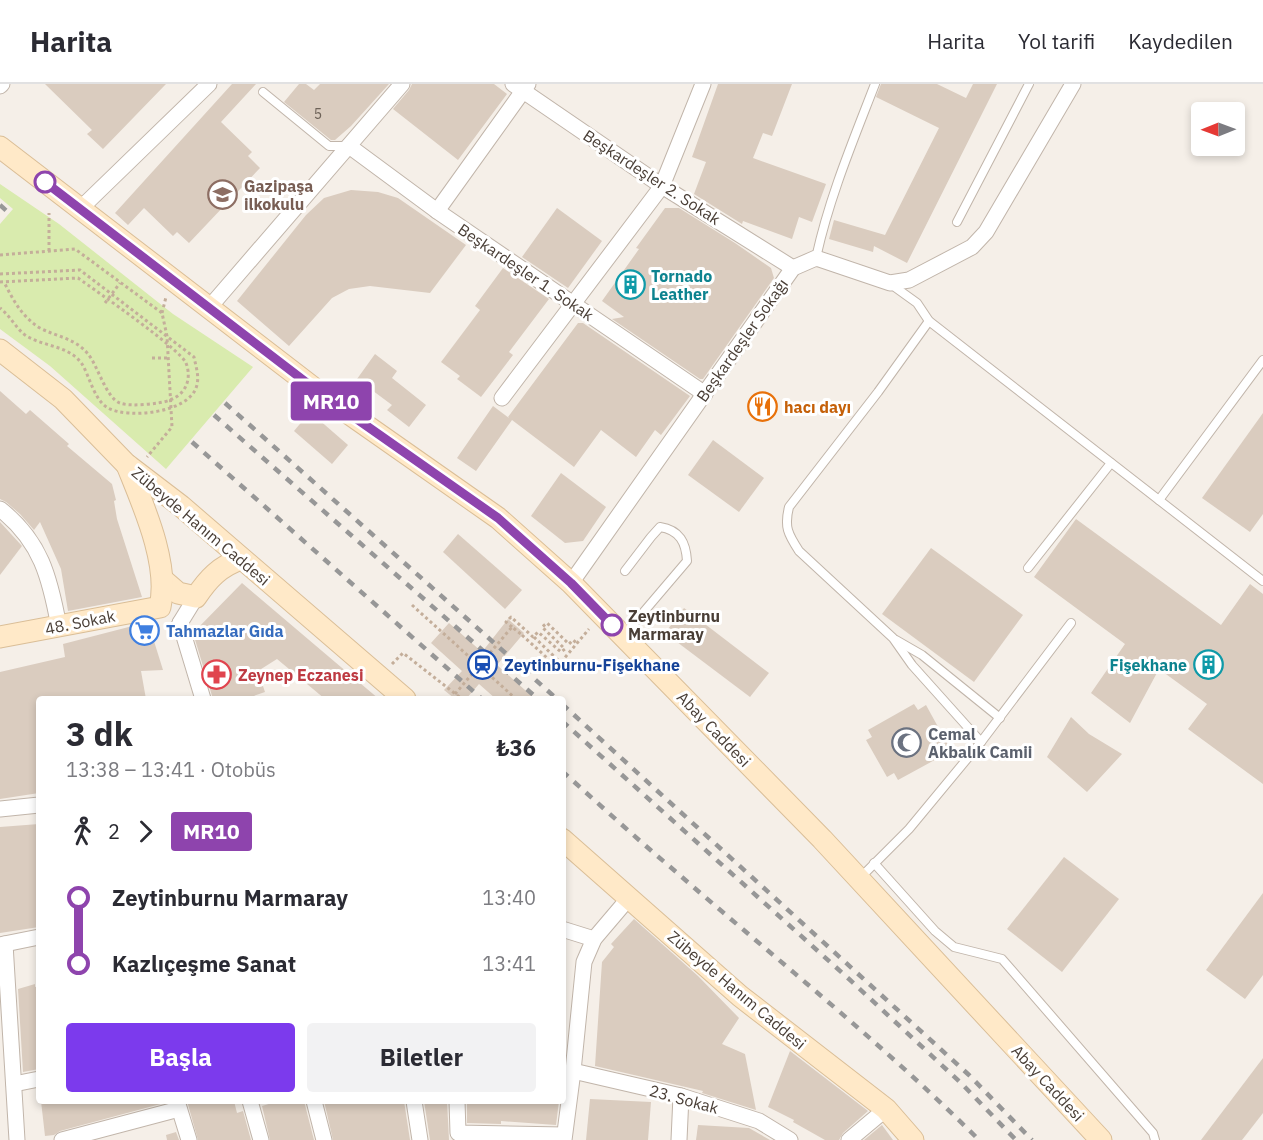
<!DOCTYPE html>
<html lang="tr">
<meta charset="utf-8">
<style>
:root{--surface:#fff;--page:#f2f2f3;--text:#2b2b33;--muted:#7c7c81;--line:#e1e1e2;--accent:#7c3aed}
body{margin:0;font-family:"IBM Plex Sans",sans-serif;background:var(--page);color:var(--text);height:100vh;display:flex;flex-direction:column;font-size:22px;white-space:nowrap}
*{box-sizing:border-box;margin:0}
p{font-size:20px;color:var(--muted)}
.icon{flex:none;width:33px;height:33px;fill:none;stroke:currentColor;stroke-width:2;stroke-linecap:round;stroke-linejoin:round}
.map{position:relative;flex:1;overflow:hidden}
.details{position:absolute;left:36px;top:612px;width:530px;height:408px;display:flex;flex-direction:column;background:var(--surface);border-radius:6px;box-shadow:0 3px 9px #0003}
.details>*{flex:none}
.badge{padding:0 12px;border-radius:4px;font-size:21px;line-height:39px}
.needle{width:39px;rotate:269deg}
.tools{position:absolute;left:1191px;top:18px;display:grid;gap:12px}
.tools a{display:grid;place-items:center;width:54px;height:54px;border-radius:6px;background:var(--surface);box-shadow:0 3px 9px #0003;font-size:30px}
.map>.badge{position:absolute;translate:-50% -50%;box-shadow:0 0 0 3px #fff}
.legs{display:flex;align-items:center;gap:9px;height:66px;padding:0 30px;font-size:20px}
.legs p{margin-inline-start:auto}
.overview{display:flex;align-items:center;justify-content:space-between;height:102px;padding:0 30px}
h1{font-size:33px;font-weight:800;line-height:45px}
.button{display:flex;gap:12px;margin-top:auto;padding:12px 30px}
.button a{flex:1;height:69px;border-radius:6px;background:var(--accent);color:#fff;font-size:24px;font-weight:800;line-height:69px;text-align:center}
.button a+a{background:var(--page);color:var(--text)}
ul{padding:0 30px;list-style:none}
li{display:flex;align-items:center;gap:21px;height:66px;font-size:22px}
li i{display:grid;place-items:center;width:9px;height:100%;margin:0 8px;background:currentColor}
li i::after{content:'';width:15px;height:15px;margin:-8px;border:4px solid;border-radius:50%;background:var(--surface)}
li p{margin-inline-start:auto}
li:first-child i{background:linear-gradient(#0000 50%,currentColor 0)}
li:last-child i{background:linear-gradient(currentColor 50%,#0000 0)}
header{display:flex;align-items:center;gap:36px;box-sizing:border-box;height:84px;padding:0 30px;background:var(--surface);border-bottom:2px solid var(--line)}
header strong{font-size:28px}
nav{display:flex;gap:33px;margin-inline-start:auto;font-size:21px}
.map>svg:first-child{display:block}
.green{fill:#d9ebae}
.building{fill:#daccbf}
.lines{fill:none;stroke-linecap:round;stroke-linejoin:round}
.lane-casing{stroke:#c1b5aa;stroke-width:10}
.street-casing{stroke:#c1b5aa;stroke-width:17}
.secondary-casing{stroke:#dabe97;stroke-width:23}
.path{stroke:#c4ae9a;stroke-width:3;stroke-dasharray:3 3;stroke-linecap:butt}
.lane{stroke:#fff;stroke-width:8}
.street{stroke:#fff;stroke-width:15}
.secondary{stroke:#ffe9c8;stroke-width:21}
.rail{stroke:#979797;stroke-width:4.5;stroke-dasharray:8 8;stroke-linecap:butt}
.path-bridge{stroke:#c4ae9a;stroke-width:3;stroke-dasharray:3 3;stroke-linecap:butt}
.line-1-casing{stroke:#fff;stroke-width:14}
.line-1{stroke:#8e44ad;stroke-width:9}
.stop-1-dot{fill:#fff;stroke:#8e44ad;stroke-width:3}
.labels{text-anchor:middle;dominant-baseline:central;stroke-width:6;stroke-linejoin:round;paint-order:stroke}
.number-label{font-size:14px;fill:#6d6258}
.street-label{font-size:16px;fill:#493e36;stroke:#fff}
.education-label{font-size:16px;font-weight:bold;fill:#785e54;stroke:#fff;text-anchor:start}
.culture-label{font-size:16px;font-weight:bold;fill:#0d838f;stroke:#fff;text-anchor:start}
.food-label{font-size:16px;font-weight:bold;fill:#c56008;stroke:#fff;text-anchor:start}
.stop-label{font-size:16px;font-weight:bold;fill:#493e36;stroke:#fff;text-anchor:start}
.shop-label{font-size:16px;font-weight:bold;fill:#366cbe;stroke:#fff;text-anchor:start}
.transit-label{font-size:16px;font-weight:bold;fill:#164399;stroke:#fff;text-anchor:start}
.health-label{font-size:16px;font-weight:bold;fill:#be3a42;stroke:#fff;text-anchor:start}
.worship-label{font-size:16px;font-weight:bold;fill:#5b616d;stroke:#fff;text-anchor:start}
</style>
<header>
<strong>Harita</strong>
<nav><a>Harita</a><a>Yol tarifi</a><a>Kaydedilen</a></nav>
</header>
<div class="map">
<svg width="1263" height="1056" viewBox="0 0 1263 1056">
<rect width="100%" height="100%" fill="#f5efe8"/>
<polygon class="green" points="0,100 59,140 173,230 253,283 166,385 50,282 0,245 0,140 13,125 0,114"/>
<g class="building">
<polygon points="45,0 166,0 103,65 87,50 92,46"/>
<polygon points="232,0 256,0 221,38 252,68 248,72 260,84 189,159 177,148 173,152 144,124 128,141 115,129"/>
<polygon points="299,0 306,0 314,6 320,0 389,0 351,42 335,56 331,56 284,18"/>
<polygon points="412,0 494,0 507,10 458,76 393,25 409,6"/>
<polygon points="718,0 792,0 772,52 763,49 753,74 826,100 812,138 799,133 792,155 743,137 742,140 694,110 706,78 692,73"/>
<polygon points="881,0 937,0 966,14 973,0 997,0 907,179 874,162 873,168 829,155 834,136 885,151 939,44 876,13"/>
<polygon points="351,106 378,108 398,114 466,161 430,209 370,202 349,205 332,214 289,262 237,217 306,131 324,114"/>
<polygon points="557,124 602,157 568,204 522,173"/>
<polygon points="665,124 679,124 735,159 771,184 774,194 703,295 700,295 612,235 624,233 602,217 639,165 636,164"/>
<polygon points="503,184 549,215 509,268 513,271 481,313 457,295 460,292 441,278 480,226 475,222"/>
<polygon points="578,239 583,239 690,312 661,351 655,346 636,373 601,346 574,383 512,336 476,387 457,374 493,322 509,334 508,333"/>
<polygon points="375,270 397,287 392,294 426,321 409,343 387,326 392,321 357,295"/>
<polygon points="0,307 26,330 30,326 69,360 67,362 112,400 116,416 114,417 117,435 142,513 68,527 61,485 40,438 34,446 20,430 6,418 0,415"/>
<polygon points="310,328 348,361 332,380 294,347"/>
<polygon points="1263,329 1263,430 1250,448 1202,414"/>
<polygon points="713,356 764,394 739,428 688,391"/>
<polygon points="561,389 606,423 583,457 565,459 531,432"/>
<polygon points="1076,435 1221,541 1250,500 1263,510 1263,700 1188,645 1207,620 1159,585 1130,639 1091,609 1125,560 1034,493"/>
<polygon points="0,438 22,462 0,491"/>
<polygon points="458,450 522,506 505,525 443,468"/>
<polygon points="931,464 1023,531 974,598 882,530"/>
<polygon points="242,499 335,578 379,615 325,615 277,575 258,587 265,608 245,615 213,615 193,549"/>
<polygon points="684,524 769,589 750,613 665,549"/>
<polygon points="508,535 524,549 497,581 535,615 496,615 479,600 466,615 455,615 444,606 462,587 431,559 449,539 482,568"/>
<polygon points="148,538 163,586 141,587 146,615 39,615 39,709 0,715 0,588 65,573 63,560"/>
<polygon points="914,620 918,626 926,621 948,661 938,667 942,672 898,696 894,689 887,693 866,656 872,653 868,646"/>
<polygon points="1071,633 1089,650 1122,670 1087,708 1047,673"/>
<polygon points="39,740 39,843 0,849 0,743"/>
<polygon points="1064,773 1119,815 1062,888 1007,845"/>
<polygon points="1263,809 1263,891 1245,915 1206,886"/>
<polygon points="634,835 698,892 739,934 722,960 745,970 756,1026 702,1009 703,1007 595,982 602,878 614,863 611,860"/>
<polygon points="35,900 35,903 39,902 39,985 23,988 18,905"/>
<polygon points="790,967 868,1027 843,1049 839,1056 825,1056 793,1038 794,1036 768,1023"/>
<polygon points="1263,974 1263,1029 1242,1056 1201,1056"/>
<polygon points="590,1015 651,1018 648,1056 586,1056"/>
<polygon points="41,1017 168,1017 168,1018 60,1047 54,1051 45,1052"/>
<polygon points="187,1017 234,1017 237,1029 243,1027 251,1056 198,1056"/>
<polygon points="279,1017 304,1017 314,1056 270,1056 262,1022"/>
<polygon points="324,1017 404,1017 410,1056 333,1056"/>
<polygon points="424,1017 447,1017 449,1056 430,1056"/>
<polygon points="467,1017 559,1017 556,1041 501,1037 501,1040 467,1039"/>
<polygon points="698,1041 749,1044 770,1056 696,1056"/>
<polygon points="882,1041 893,1056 864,1056"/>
<polygon points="176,1048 179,1056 167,1056 166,1051"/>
</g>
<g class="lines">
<defs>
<g id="lane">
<polyline points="263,8 329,62 347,62"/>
<polyline points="957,138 1029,0"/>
<path d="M816 174C829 114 853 57 875 0"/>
<polyline points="892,201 917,219 929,237 1263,497"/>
<path d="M929 237 878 308 789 423C784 443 788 450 799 467L893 554 912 581 981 658"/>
<polyline points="1159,416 1263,276"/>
<polyline points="1028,484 1111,379"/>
<path d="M624 551 687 477C686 459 680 446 660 443L651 453 625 487"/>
<polyline points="896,556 922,571 1000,634"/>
<polyline points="874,779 935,847 954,863 1002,875 1153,1049 1155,1056"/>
<polyline points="860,794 909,745 981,658 1071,539"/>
</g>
<g id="street">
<polyline points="513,0 662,102 793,184"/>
<polyline points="0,2 2,0"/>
<polyline points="349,62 437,127 705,310"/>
<polyline points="80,125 209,0"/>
<polyline points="437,127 528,0"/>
<polyline points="208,225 402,0"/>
<polyline points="502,314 662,102 703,0"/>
<path d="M0 425C41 457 50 494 59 543"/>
<polyline points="571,499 793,184 816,174 890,199 909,196 972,163 986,148 1073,0"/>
<polyline points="180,539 203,615"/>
<polyline points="180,539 196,513"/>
<polyline points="0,725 39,721"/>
<polyline points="562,845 594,855"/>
<polyline points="5,860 17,1056"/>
<polyline points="0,861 39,853"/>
<polyline points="573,987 681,1012 759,1037 790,1056"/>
<polyline points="14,1000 39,995"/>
<polyline points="177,1017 189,1056"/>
<polyline points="250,1017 261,1056"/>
<polyline points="314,1017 324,1056"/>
<polyline points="414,1017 420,1056"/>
<polyline points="457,1017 458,1049 564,1051"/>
<polyline points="62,1056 179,1025"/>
<polyline points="564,1056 573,987 584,878 594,855 628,815"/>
<polyline points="679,1056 681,1012"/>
<polyline points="849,1056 886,1025"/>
</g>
<g id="secondary">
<polyline points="0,63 324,312 498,434 571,499 822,755 1101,1056"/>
<polyline points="0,266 63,315 126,380 181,422 405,615"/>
<path d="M163 496 178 509 196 513C208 495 220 482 241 475"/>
<path d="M0 553 160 523C170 480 143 421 127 381"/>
<polyline points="562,755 740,912 886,1025 913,1056"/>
</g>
</defs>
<use href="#lane" class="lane-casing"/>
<use href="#street" class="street-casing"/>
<use href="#secondary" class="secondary-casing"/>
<g class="path">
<polyline points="49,167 49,129"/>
<polyline points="0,171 75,165 162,229 167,252 172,343 147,373"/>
<path d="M0 190 80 186 194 273C196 283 200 294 196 304 187 329 128 335 108 324 94 316 90 293 82 280 69 261 43 263 25 251 16 244 11 233 0 224"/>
<path d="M0 198 78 194C96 207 179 264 186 279 192 295 186 310 170 316 161 320 129 323 120 319 106 314 98 282 88 270 75 254 57 253 40 244 22 233 13 216 4 198"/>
<polyline points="105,219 120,199"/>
<polyline points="162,229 166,213"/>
<polyline points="152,274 167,274"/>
<polyline points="412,521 516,615"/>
<polyline points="512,543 506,538 511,533 533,553 538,548 561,568 565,565 542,543 547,539 569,560 573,556 578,560"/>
<polyline points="522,551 557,583 589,545"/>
<polyline points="534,553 561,579"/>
<polyline points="392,580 403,569 462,615"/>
<polyline points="483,594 487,589"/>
</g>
<use href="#lane" class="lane"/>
<use href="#street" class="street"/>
<use href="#secondary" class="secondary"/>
<g class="rail">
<polyline points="0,121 9,129"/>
<polyline points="225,319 557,615"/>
<polyline points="214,331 538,615"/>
<polyline points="192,358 482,615"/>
<polyline points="562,620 969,991 1032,1056"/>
<polyline points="562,637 849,895 961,999 1016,1056"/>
<path d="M562 687C600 721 637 755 675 787 777 876 883 960 979 1056"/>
</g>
<polyline class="path-bridge" points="455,610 512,543 522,551"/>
</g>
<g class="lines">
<defs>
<polyline id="line-1" points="45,98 324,312 498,434 571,499 612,541"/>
</defs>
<use href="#line-1" class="line-1-casing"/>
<use href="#line-1" class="line-1"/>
</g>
<defs>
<symbol id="school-ring" viewBox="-11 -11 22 22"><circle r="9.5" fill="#fff" stroke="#8d6e63" stroke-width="1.5"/><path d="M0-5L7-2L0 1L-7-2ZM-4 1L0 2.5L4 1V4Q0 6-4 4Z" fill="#8d6e63"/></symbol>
<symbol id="building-ring" viewBox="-11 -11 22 22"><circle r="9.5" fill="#fff" stroke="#0f9aa8" stroke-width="1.5"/><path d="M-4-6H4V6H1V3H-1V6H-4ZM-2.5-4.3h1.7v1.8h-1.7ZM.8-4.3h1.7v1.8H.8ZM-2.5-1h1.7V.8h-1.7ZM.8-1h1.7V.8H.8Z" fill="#0f9aa8"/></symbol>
<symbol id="restaurant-ring" viewBox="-11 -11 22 22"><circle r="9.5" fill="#fff" stroke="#e8710a" stroke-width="1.5"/><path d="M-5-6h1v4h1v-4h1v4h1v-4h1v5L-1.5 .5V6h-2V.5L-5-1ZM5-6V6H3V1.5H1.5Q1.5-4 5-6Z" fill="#e8710a"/></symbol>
<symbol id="supermarket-ring" viewBox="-11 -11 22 22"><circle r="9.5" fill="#fff" stroke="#3f7fe0" stroke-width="1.5"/><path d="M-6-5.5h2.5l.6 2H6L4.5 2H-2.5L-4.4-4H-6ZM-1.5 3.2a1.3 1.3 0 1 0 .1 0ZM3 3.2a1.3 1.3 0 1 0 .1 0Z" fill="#3f7fe0"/></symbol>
<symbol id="station-ring" viewBox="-11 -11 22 22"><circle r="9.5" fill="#fff" stroke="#1a4fb4" stroke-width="1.5"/><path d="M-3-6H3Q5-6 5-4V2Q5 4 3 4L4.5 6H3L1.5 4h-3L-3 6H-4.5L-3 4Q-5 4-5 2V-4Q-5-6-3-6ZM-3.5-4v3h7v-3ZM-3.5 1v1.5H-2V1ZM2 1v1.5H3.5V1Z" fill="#1a4fb4"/></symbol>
<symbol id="pharmacy-ring" viewBox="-11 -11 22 22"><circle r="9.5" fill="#fff" stroke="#e0444e" stroke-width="1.5"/><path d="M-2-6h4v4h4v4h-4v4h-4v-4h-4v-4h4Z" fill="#e0444e"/></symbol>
<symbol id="mosque-ring" viewBox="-11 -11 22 22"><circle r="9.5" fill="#fff" stroke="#6b7280" stroke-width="1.5"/><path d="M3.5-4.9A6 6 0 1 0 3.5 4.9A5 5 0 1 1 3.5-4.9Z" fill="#6b7280"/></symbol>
</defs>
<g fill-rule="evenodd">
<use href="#school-ring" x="206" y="94" width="33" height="33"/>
<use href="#building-ring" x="614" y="184" width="33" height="33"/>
<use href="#restaurant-ring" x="746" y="306" width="33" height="33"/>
<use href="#supermarket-ring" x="128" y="530" width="33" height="33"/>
<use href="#station-ring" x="466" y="564" width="33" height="33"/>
<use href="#building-ring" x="1192" y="564" width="33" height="33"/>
<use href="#pharmacy-ring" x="200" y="574" width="33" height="33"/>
<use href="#mosque-ring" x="890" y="642" width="33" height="33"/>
</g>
<g class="stop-1-dot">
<circle cx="45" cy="98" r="10"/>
<circle cx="612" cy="541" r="10"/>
</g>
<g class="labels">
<g class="number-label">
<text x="318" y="30">5</text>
</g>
<g class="street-label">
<text transform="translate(652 93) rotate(33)">Beşkardeşler 2. Sokak</text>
<text transform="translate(526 188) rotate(34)">Beşkardeşler 1. Sokak</text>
<text transform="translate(742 256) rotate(-55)">Beşkardeşler Sokağı</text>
<text transform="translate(201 442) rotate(40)">Zübeyde Hanım Caddesi</text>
<text transform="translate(80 538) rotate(-11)">48. Sokak</text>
<text transform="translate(714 645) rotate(46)">Abay Caddesi</text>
<text transform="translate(737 906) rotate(40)">Zübeyde Hanım Caddesi</text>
<text transform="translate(1048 999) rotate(47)">Abay Caddesi</text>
<text transform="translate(684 1015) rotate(15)">23. Sokak</text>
</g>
<g class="education-label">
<text x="244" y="102">Gazipaşa<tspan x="244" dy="18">ilkokulu</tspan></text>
</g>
<g class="culture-label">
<text x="651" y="192">Tornado<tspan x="651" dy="18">Leather</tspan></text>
<text x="1187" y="581" text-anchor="end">Fişekhane</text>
</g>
<g class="food-label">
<text x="784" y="323">hacı dayı</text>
</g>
<g class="stop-label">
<text x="628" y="532">Zeytinburnu<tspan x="628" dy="18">Marmaray</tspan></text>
</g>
<g class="shop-label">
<text x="166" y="547">Tahmazlar Gıda</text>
</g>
<g class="transit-label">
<text x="504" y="581">Zeytinburnu-Fişekhane</text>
</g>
<g class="health-label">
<text x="238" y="591">Zeynep Eczanesi</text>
</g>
<g class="worship-label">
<text x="928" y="650">Cemal<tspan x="928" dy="18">Akbalık Camii</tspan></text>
</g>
</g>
</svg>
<div class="tools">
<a><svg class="needle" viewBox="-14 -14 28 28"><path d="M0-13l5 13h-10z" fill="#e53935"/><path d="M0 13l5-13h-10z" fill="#7c7c81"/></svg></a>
</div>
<b class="badge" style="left:331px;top:317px;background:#8e44ad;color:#fff">MR10</b>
<section class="details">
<div class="overview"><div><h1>3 dk</h1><p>13:38 – 13:41 · Otobüs</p></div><b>₺36</b></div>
<div class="legs"><svg class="icon" aria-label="walk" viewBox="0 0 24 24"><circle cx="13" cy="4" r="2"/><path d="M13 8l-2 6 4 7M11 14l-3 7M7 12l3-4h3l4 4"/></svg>2<svg class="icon" aria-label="forward" viewBox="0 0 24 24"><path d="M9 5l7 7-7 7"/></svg><b class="badge" style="background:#8e44ad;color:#fff">MR10</b></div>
<ul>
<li><i style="color:#8e44ad"></i><b>Zeytinburnu Marmaray</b><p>13:40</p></li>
<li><i style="color:#8e44ad"></i><b>Kazlıçeşme Sanat</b><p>13:41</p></li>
</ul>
<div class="button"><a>Başla</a><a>Biletler</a></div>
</section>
</div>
